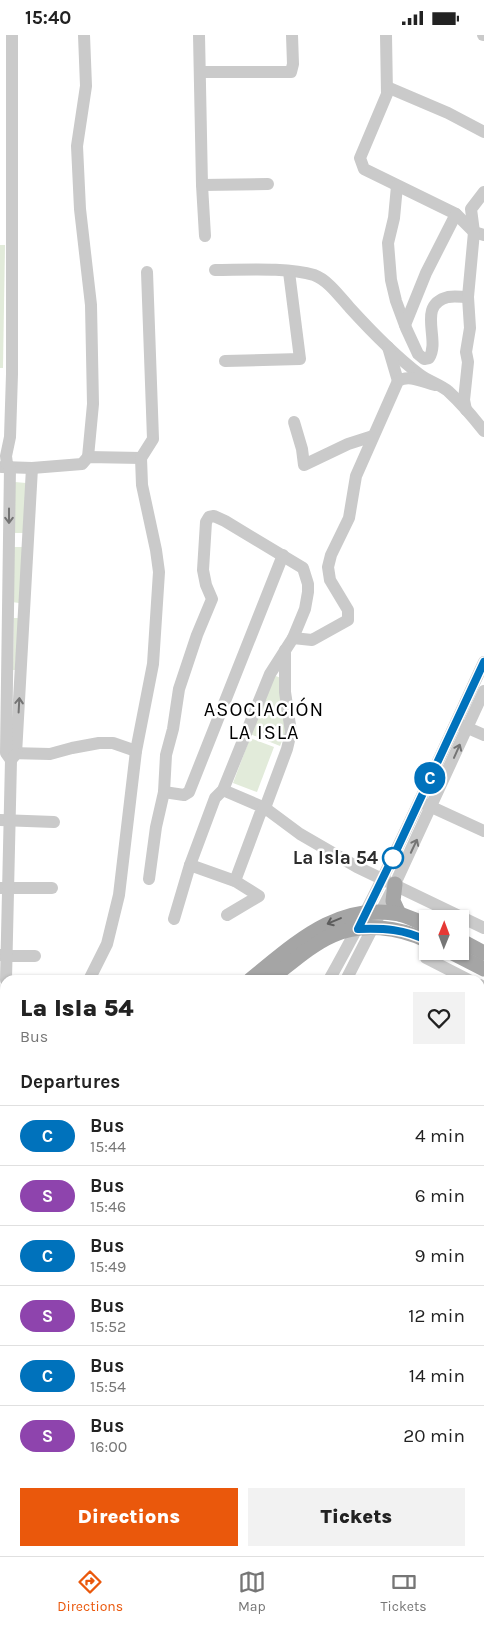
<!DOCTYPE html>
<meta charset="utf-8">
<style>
:root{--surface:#fff;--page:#f2f2f2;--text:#222;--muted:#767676;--line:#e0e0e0;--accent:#ea580c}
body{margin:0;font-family:Karla,sans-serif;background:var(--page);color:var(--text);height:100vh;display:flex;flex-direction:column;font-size:19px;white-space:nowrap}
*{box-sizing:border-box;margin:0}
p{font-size:16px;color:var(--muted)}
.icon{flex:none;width:28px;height:28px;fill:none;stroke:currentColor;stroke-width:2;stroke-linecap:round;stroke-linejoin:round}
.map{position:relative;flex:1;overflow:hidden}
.details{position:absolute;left:0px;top:940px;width:485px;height:581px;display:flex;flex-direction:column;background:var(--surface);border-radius:15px 15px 0 0;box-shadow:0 1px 4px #0004}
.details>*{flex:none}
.badge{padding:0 10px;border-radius:16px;font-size:18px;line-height:32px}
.needle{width:32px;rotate:1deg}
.tools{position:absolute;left:419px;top:875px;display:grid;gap:10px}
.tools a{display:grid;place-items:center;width:50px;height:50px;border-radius:0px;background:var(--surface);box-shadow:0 1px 4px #0004;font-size:25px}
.map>.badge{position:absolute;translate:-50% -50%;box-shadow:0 0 0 2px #fff}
h2{padding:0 20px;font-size:19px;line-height:45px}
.round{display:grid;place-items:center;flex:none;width:52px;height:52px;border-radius:0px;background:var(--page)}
.summary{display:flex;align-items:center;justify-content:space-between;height:85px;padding:0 20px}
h1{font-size:24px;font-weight:800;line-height:38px}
.primary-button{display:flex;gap:10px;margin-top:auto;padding:10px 20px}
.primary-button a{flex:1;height:58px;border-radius:0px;background:var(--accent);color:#fff;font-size:20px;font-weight:800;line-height:58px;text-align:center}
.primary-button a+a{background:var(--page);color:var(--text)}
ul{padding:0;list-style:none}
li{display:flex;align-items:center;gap:15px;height:60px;padding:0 20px;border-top:1px solid var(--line)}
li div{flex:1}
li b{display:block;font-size:19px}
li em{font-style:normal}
li .badge{min-width:55px;font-weight:700;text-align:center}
.status{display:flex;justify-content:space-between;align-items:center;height:35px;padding:0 25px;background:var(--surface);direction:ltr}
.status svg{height:14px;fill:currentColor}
.tab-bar{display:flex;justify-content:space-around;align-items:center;height:70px;border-top:1px solid var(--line);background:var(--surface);font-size:14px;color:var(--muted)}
.tab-bar a{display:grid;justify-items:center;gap:2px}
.tab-bar .selected{color:var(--accent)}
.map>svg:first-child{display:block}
.green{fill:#e2ebda}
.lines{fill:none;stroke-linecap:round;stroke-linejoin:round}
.stream{stroke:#c5daec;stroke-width:2.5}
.minor{stroke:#cacaca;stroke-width:12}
.major{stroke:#a5a5a5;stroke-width:15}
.oneway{stroke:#747474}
.oneway2{stroke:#5d5d5d}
.line-casing{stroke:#fff;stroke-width:11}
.line{stroke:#0072bc;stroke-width:8}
.stop-dot{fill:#fff;stroke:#0072bc;stroke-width:2.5}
.labels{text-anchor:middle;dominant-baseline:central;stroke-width:5;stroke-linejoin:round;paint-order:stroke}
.stop-label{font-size:19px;font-weight:bold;fill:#2d2d2d;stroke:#fff;text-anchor:end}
.neighbourhood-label{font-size:20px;letter-spacing:1px;fill:#000;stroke:#fff}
</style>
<div class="status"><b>15:40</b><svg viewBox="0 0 49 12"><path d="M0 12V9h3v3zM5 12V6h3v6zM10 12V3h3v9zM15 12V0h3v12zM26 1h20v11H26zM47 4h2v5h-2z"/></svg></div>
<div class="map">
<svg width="484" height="1521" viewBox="0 0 484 1521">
<rect width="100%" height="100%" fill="#fff"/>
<g class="green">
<polygon points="0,210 5,210 3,333 0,333"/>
<polygon points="15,447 26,448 23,498 15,498"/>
<polygon points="12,512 23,512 19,568 12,567"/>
<polygon points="14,583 19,583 15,635 13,635"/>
<polygon points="273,640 281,643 286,696 280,711 250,699"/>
<polygon points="250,703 274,712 257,757 233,748"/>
<polygon points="31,1516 57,1516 57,1521 30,1521"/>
</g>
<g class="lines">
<polyline class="stream" points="0,1334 5,1330"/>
<g class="minor">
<polyline points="84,0 86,51 77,111 80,174 91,270 93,369 88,422"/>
<polyline points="199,0 202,150 205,201"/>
<polyline points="386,0 387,59 360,123 364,134 456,179 474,197 484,200"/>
<polyline points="483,0 484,0"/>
<polyline points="200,37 291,37 293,29 292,0"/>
<polyline points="387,52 448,78 484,97"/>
<polyline points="202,150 268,149"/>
<path d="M397 151 394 183 388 208 391 245 396 266 406 293 418 319 424 324 429 323C441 305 416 270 448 262 454 261 462 262 468 262"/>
<path d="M215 235C242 235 288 232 314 240 328 245 340 262 350 273 371 296 394 320 419 339 428 346 441 350 448 356 461 368 473 382 484 396"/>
<polyline points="405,290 426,238 456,179"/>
<polyline points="388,312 398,346"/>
<polyline points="225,326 300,324 289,237"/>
<polyline points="466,375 464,365 468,327 466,317 470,293 468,262 474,197 471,174 484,157"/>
<polyline points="294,387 302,414 304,430 348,409 373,401"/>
<polyline points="2,432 32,433 82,429 88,422 141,423"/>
<path d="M293 603 312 605 348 585V575L330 545 328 532 331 520 349 483 356 441 398 346C409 339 423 347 435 350"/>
<polyline points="461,690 484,700"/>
<polyline points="10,718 50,719 72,713 99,708 113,708 136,716"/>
<polyline points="16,719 32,433"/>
<polyline points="11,725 6,718 10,432 7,429 6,421 10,402 12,339 12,0"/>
<polyline points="223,755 265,773 300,799 357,832 484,893"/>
<polyline points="164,757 184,760 189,757 283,520"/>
<polyline points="425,769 484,796"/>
<polyline points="0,785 54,787"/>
<polyline points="190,830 235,846 259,861 227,880"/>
<polyline points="149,844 156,792 164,757 166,720 173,694 179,654 197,600 212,564 206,550 203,535 206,487 209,482 214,481 225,486 303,533 308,549 308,557 305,574 293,603 270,639 223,755 215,763 190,830 174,884"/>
<polyline points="235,846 260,779 265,773 287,714 291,697 285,657 285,615"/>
<polyline points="0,853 52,853"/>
<polyline points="429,916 426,923 469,945"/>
<polyline points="0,920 6,921 35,921"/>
<polyline points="6,945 11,725 16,719"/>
<polyline points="89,945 107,909 119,860 136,716 153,629 159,537 156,515 142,450 141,423 153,404 147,237"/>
<path d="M329 945C387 842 434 734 484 627"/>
<polyline points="346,945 395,849 484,656"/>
<polyline points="480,950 484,953"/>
<polyline points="0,988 5,988"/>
<polyline points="480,1050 484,1052"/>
<polyline points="480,1114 484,1105"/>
<polyline points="2,1152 5,1003"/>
<polyline points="480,1221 484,1223"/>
<polyline points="480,1301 484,1303"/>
<polyline points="480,1351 484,1345"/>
<polyline points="239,1516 249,1521"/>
<polyline points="7,1521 8,1516"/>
<polyline points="72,1521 73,1516"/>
<polyline points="146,1521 146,1516"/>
<polyline points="158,1521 159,1516"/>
<polyline points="294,1521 296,1516"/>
<polyline points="373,1521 375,1516"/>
</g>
<g class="major">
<polyline points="395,849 393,866 399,879"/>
<polyline points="460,905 484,918"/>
<polyline points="449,916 484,934"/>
<path d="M250 945C294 910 337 867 399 879 408 881 418 887 428 890"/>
<path d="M269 945C289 930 310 910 333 900 362 887 399 892 428 906"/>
<polyline points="0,1152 5,1152"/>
<polyline points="0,1166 5,1166"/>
</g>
</g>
<defs><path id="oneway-shaft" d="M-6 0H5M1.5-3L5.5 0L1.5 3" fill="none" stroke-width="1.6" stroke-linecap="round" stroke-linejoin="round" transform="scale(1.25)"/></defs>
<g class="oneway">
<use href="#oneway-shaft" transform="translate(9 481) rotate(90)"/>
<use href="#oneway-shaft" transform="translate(19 670) rotate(-87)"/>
<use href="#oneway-shaft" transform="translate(457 716) rotate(-66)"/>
<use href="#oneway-shaft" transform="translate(414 811) rotate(-65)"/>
</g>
<use class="oneway2" href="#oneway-shaft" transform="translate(334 886) rotate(157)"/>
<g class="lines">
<defs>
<path id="line" d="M428 906C404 894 384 893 358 894L397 814 484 627"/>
</defs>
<use href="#line" class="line-casing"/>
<use href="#line" class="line"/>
</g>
<circle class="stop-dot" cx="393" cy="823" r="10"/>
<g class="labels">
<g class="stop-label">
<text x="378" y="823">La Isla 54</text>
</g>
<g class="neighbourhood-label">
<text x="264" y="674">ASOCIACIÓN<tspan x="264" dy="23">LA ISLA</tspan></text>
</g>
</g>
</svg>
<div class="tools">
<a><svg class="needle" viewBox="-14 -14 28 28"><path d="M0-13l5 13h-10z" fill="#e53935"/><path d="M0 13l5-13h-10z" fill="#767676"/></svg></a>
</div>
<b class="badge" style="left:430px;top:743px;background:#0072bc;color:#fff">C</b>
<section class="details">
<div class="summary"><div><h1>La Isla 54</h1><p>Bus</p></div><a class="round"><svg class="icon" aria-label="heart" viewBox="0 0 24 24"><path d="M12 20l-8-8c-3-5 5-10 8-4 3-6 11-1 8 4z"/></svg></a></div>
<h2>Departures</h2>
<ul>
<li><span class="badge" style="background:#0072bc;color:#fff">C</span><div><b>Bus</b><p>15:44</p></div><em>4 min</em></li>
<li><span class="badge" style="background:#8e44ad;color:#fff">S</span><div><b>Bus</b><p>15:46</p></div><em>6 min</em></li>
<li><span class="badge" style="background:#0072bc;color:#fff">C</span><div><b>Bus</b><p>15:49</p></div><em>9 min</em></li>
<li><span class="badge" style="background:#8e44ad;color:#fff">S</span><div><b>Bus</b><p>15:52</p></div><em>12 min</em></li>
<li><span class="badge" style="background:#0072bc;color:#fff">C</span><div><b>Bus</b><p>15:54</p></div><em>14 min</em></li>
<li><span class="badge" style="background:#8e44ad;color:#fff">S</span><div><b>Bus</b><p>16:00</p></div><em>20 min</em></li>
</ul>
<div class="primary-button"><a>Directions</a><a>Tickets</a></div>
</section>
</div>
<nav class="tab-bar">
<a class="selected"><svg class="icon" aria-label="directions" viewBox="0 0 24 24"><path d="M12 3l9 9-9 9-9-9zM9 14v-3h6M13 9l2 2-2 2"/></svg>Directions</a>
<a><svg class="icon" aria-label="map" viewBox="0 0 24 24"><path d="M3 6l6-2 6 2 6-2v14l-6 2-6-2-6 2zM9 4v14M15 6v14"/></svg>Map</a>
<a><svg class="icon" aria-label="tickets" viewBox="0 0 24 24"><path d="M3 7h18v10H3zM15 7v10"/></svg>Tickets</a>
</nav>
